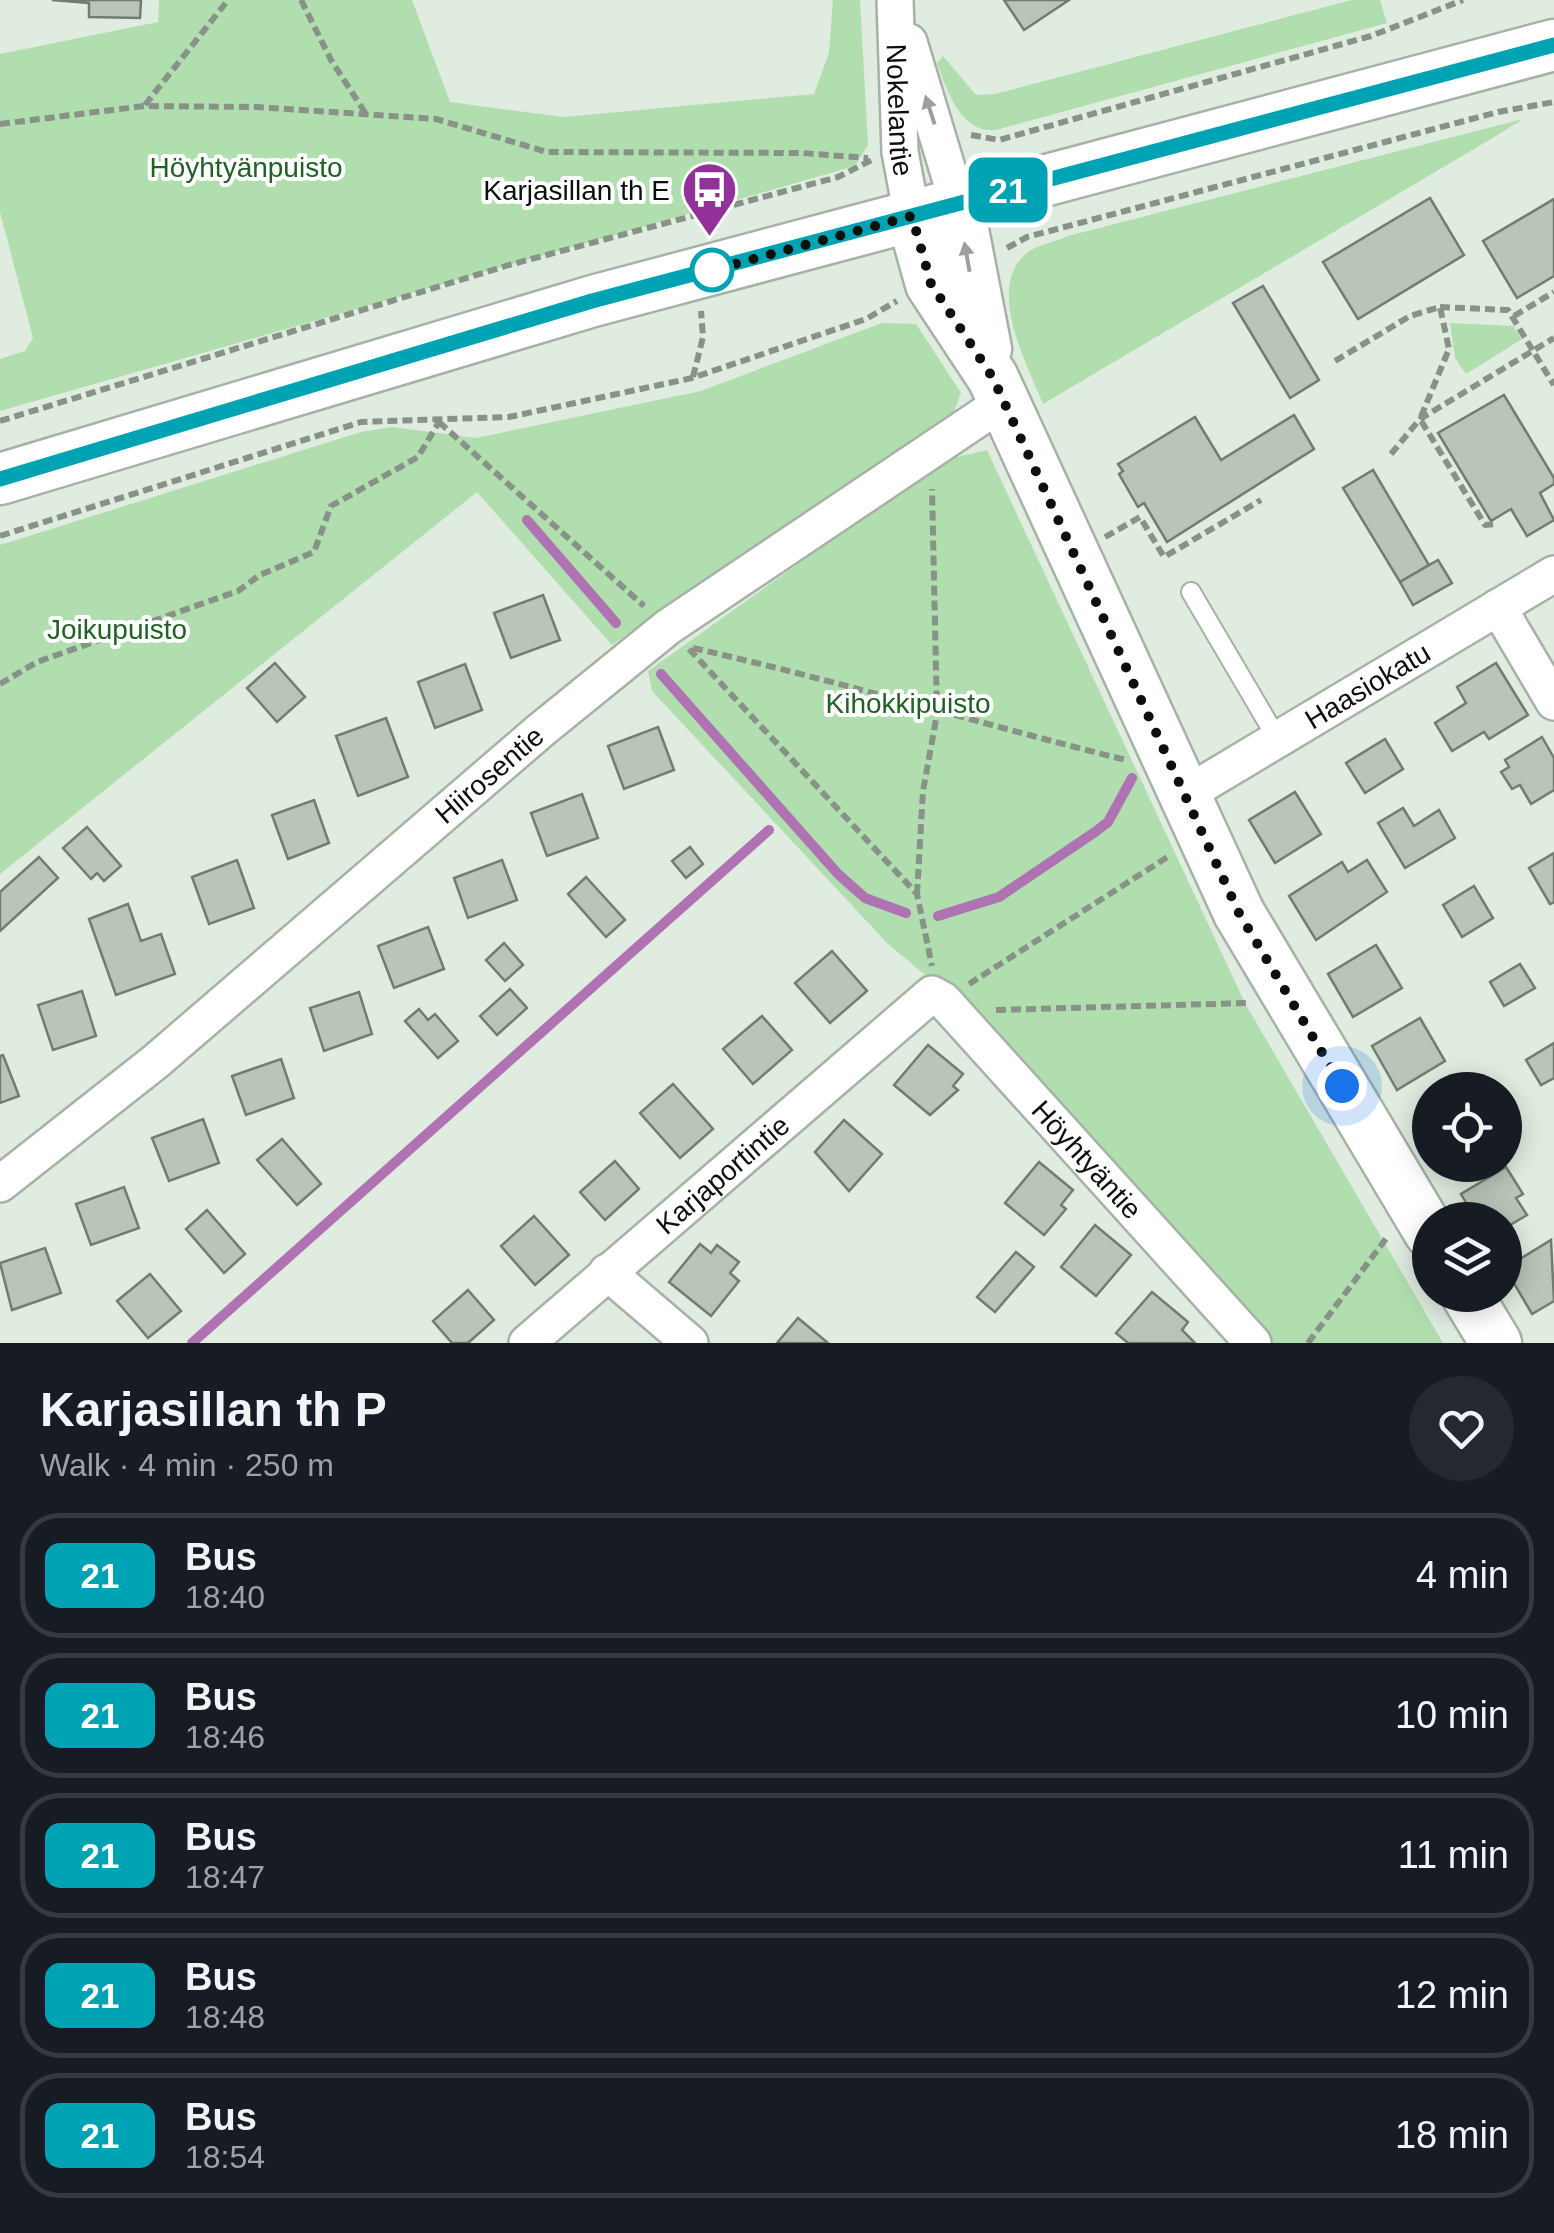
<!DOCTYPE html>
<meta charset="utf-8">
<style>
:root{--surface:#171b24;--page:#242831;--text:#f1f3f6;--muted:#9ea1a6;--line:#363941}
body{margin:0;font-family:Arial,sans-serif;background:var(--page);color:var(--text);height:100vh;display:flex;flex-direction:column;font-size:38px;white-space:nowrap}
*{box-sizing:border-box;margin:0}
p{font-size:32px;color:var(--muted)}
.icon{flex:none;width:55px;height:55px;fill:none;stroke:currentColor;stroke-width:2;stroke-linecap:round;stroke-linejoin:round}
.map{position:relative;height:1343px;overflow:hidden}
.drawer{display:flex;flex-direction:column;background:var(--surface);flex:1}
.drawer>*{flex:none}
.badge{padding:0 20px;border-radius:15px;font-size:35px;line-height:65px}
.controls{position:absolute;left:1412px;top:1072px;display:grid;gap:20px}
.controls a{display:grid;place-items:center;width:110px;height:110px;border-radius:50%;background:var(--surface);box-shadow:0 5px 25px #0003;font-size:50px}
.you{position:absolute;width:50px;height:50px;margin:-25px;border:8px solid #fff;border-radius:50%;background:#1a73e8;box-shadow:0 0 0 15px #1a73e833}
.map>.badge{position:absolute;translate:-50% -50%;box-shadow:0 0 0 5px #fff}
.round{display:grid;place-items:center;flex:none;width:105px;height:105px;border-radius:52px;background:var(--page)}
.head{display:flex;align-items:center;justify-content:space-between;height:170px;padding:0 40px}
h1{font-size:48px;font-weight:600;line-height:75px}
ul{padding:0;list-style:none}
li{display:flex;align-items:center;gap:30px;height:125px;margin:0 20px 15px;padding:0 20px;border:5px solid var(--line);border-radius:40px}
li div{flex:1}
li b{display:block;font-size:38px}
li em{font-style:normal}
li .badge{min-width:110px;font-weight:700;text-align:center}
.map>svg:first-child{display:block}
.green{fill:#b0deaf}
.lines{fill:none;stroke-linecap:round;stroke-linejoin:round}
.stream{stroke:#af72b2;stroke-width:10}
.building{fill:#b9c5b8;stroke:#727d72;stroke-width:2.5}
.lane-casing{stroke:#a6b2a6;stroke-width:22}
.street-casing{stroke:#a6b2a6;stroke-width:40}
.secondary-casing{stroke:#a6b2a6;stroke-width:55}
.path{stroke:#899288;stroke-width:6;stroke-dasharray:10 5;stroke-linecap:butt}
.lane{stroke:#fff;stroke-width:18}
.street{stroke:#fff;stroke-width:35}
.secondary{stroke:#fff;stroke-width:50}
.oneway{fill:#9d9f9d}
.line-casing{stroke:#fff;stroke-width:22}
.line{stroke:#00a3b4;stroke-width:15}
.walk{stroke:#0b100b;stroke-width:10;stroke-dasharray:0 18}
.stop-dot{fill:#fff;stroke:#00a3b4;stroke-width:5}
.labels{text-anchor:middle;dominant-baseline:central;stroke-width:8;stroke-linejoin:round;paint-order:stroke}
.street-label{font-size:28px;fill:#0b100b;stroke:#fff}
.park-label{font-size:28px;fill:#1f6224;stroke:#fff}
.poi-label{font-size:28px;fill:#0b100b;stroke:#fff;text-anchor:end}
</style>
<div class="map">
<svg width="1554" height="1343" viewBox="0 0 1554 1343">
<rect width="100%" height="100%" fill="#e0ecdf"/>
<g class="green">
<polygon points="159,0 412,0 450,102 564,117 814,94 829,53 833,0 860,0 868,145 855,166 0,411 0,359 25,351 33,338 0,212 0,54 158,22"/>
<path d="M1352 0H1380L1387 23 996 130C961 134 947 91 937 63L943 56 976 95 995 94Z"/>
<path d="M1523 119 1496 136 1043 404C1027 363 982 283 1031 250 1042 244 1057 241 1068 236Z"/>
<polygon points="882,323 916,324 961,393 954,411 612,645 477,492 0,874 0,545 361,432 392,427 476,438 701,391"/>
<polygon points="1450,323 1513,326 1522,339 1466,374 1455,358"/>
<polygon points="987,450 1246,1005 1443,1343 1270,1343 990,1029 888,944 652,691 648,671 944,460"/>
</g>
<g class="lines">
<g class="stream">
<polyline points="527,520 616,623"/>
<polyline points="661,674 838,874 865,898 906,913"/>
<polyline points="938,916 999,897 1095,832 1108,822 1132,778"/>
<polyline points="192,1343 769,830"/>
</g>
</g>
<g class="building">
<polygon points="52,0 141,0 140,18 89,17 89,3"/>
<polygon points="1004,0 1069,0 1024,30"/>
<polygon points="1430,198 1464,255 1358,319 1323,262"/>
<polygon points="1554,199 1554,276 1517,298 1483,241"/>
<polygon points="1263,286 1319,380 1290,398 1233,303"/>
<polygon points="1504,395 1554,478 1554,484 1540,493 1554,520 1527,536 1511,509 1491,521 1438,433"/>
<polygon points="1294,415 1314,449 1167,542 1144,503 1138,507 1119,474 1123,471 1118,464 1195,417 1221,460"/>
<polygon points="1373,470 1429,565 1400,582 1343,488"/>
<polygon points="1438,560 1452,583 1413,605 1400,582"/>
<polygon points="543,595 560,640 511,658 494,613"/>
<polygon points="275,663 305,697 277,722 247,688"/>
<polygon points="1496,663 1528,715 1489,739 1484,732 1452,751 1435,723 1466,703 1457,687"/>
<polygon points="465,664 482,710 435,728 418,682"/>
<polygon points="386,718 408,777 358,796 336,736"/>
<polygon points="658,727 674,770 624,789 608,746"/>
<polygon points="1542,737 1554,758 1554,790 1531,804 1520,785 1512,789 1501,772 1509,767 1505,760"/>
<polygon points="1385,739 1403,769 1365,793 1346,763"/>
<polygon points="1295,792 1321,834 1275,863 1249,820"/>
<polygon points="582,794 598,838 547,856 531,813"/>
<polygon points="314,800 329,843 288,859 272,815"/>
<polygon points="1403,808 1414,826 1439,810 1455,838 1405,868 1378,823"/>
<polygon points="87,827 121,866 104,881 97,873 91,879 63,848"/>
<polygon points="690,847 703,864 686,878 672,861"/>
<polygon points="1554,853 1554,902 1550,904 1529,868"/>
<polygon points="39,857 58,878 0,931 0,892"/>
<polygon points="237,860 254,908 209,924 192,877"/>
<polygon points="502,860 517,900 468,918 454,878"/>
<polygon points="1367,860 1387,892 1316,940 1289,896 1342,862 1348,872"/>
<polygon points="586,877 625,920 606,937 568,894"/>
<polygon points="1474,886 1493,918 1462,937 1443,905"/>
<polygon points="128,904 141,941 161,934 175,974 116,995 89,919"/>
<polygon points="428,927 444,969 394,988 378,946"/>
<polygon points="504,943 523,965 505,981 486,960"/>
<polygon points="1376,945 1402,988 1353,1017 1328,974"/>
<polygon points="832,951 867,991 830,1023 795,983"/>
<polygon points="1520,964 1535,988 1504,1006 1490,982"/>
<polygon points="510,989 527,1008 497,1035 480,1016"/>
<polygon points="82,991 96,1036 53,1050 38,1005"/>
<polygon points="359,992 372,1034 324,1051 310,1008"/>
<polygon points="419,1009 428,1020 435,1014 458,1041 438,1058 405,1021"/>
<polygon points="762,1016 792,1050 753,1084 723,1049"/>
<polygon points="1420,1018 1445,1061 1397,1090 1372,1046"/>
<polygon points="1554,1043 1554,1078 1541,1085 1526,1060"/>
<polygon points="928,1045 963,1074 953,1086 958,1090 930,1115 894,1085"/>
<polygon points="3,1055 19,1096 0,1103 0,1056"/>
<polygon points="281,1059 294,1098 246,1115 232,1076"/>
<polygon points="673,1084 713,1129 680,1158 640,1113"/>
<polygon points="203,1119 219,1163 169,1181 152,1138"/>
<polygon points="844,1120 882,1154 849,1191 815,1152"/>
<polygon points="282,1139 321,1184 297,1205 257,1160"/>
<polygon points="615,1161 639,1189 605,1220 580,1192"/>
<polygon points="1039,1162 1073,1190 1061,1205 1066,1209 1044,1235 1005,1203"/>
<polygon points="1506,1167 1523,1194 1516,1198 1527,1215 1505,1228 1505,1220 1476,1220 1461,1194"/>
<polygon points="124,1187 139,1228 91,1245 76,1204"/>
<polygon points="207,1210 245,1254 224,1273 186,1229"/>
<polygon points="534,1216 569,1255 535,1285 501,1246"/>
<polygon points="1095,1225 1131,1255 1096,1296 1061,1267"/>
<polygon points="1551,1240 1554,1301 1532,1314 1505,1268"/>
<polygon points="700,1244 711,1253 717,1245 739,1262 730,1273 739,1281 711,1316 669,1282"/>
<polygon points="45,1248 61,1293 12,1310 0,1263"/>
<polygon points="1016,1252 1034,1267 995,1312 977,1297"/>
<polygon points="150,1274 181,1311 148,1338 117,1301"/>
<polygon points="468,1290 494,1320 468,1343 452,1343 433,1321"/>
<polygon points="1152,1292 1188,1322 1182,1330 1195,1343 1128,1343 1116,1333"/>
<polygon points="798,1318 828,1343 777,1343"/>
</g>
<g class="lines">
<defs>
<polyline id="lane" points="1191,592 1278,740"/>
<g id="street">
<path id="s1" d="M895 0 900 152 912 216"/>
<polyline points="909,42 958,204"/>
<polyline points="1498,607 1554,702"/>
<path id="s2" d="M1183 796 1554 574"/>
<path id="s3" d="M0 1184 155 1062 541 730 668 627 1003 402"/>
<polyline points="607,1272 690,1343"/>
<path id="s4" d="M527 1343 932 994 943 1000 1253 1343"/>
</g>
<g id="secondary">
<polyline points="958,204 986,349"/>
<polyline points="912,216 931,284 993,378 1239,913 1430,1233"/>
<polyline points="0,479 593,301 1554,45"/>
<polyline points="1467,1295 1496,1343"/>
</g>
</defs>
<use href="#lane" class="lane-casing"/>
<use href="#street" class="street-casing"/>
<use href="#secondary" class="secondary-casing"/>
<g class="path">
<polyline points="301,0 331,60 366,114"/>
<polyline points="145,105 228,0"/>
<polyline points="0,124 144,106 257,107 436,119 547,152 802,153 868,158"/>
<polyline points="971,135 999,140 1371,36 1463,0"/>
<polyline points="1007,248 1027,237 1498,112 1554,102"/>
<polyline points="1440,307 1508,310 1554,385"/>
<polyline points="1514,316 1554,292"/>
<polyline points="1335,361 1410,316 1440,307 1449,349 1420,419 1485,525 1498,524"/>
<polyline points="693,377 703,337 701,311"/>
<polyline points="0,421 509,265 838,177 872,160"/>
<polyline points="439,422 644,606"/>
<polyline points="1391,454 1420,419 1554,338"/>
<polyline points="0,536 361,422 509,417 692,378 866,319 897,301"/>
<polyline points="1105,537 1140,517 1164,557 1261,500"/>
<path d="M693 648C839 681 981 724 1126 760"/>
<polyline points="689,649 917,894 932,966"/>
<polyline points="0,684 37,662 238,591 260,575 314,552 331,506 418,457 439,422"/>
<polyline points="917,894 923,791 937,714 932,489"/>
<polyline points="969,984 1169,856"/>
<polyline points="996,1010 1249,1003"/>
<polyline points="1308,1343 1388,1236"/>
</g>
<use href="#lane" class="lane"/>
<use href="#street" class="street"/>
<use href="#secondary" class="secondary"/>
</g>
<defs><path id="oneway-solid" d="M-6-.8H1V-3.2L6.5 0L1 3.2V.8H-6Z" transform="scale(2.5)"/></defs>
<g class="oneway">
<use href="#oneway-solid" transform="translate(930 110) rotate(-108)"/>
<use href="#oneway-solid" transform="translate(967 257) rotate(-100)"/>
</g>
<g class="lines">
<defs>
<polyline id="line" points="0,479 592,301 1554,45"/>
</defs>
<use href="#line" class="line-casing"/>
<use href="#line" class="line"/>
<polyline class="walk" points="712,270 698,274 912,216 931,284 993,378 1239,913 1342,1086"/>
</g>
<defs>
<symbol id="bus-pin" viewBox="-11 -11 22 30"><path d="M0 17L-7.5 6A9.5 9.5 0 1 1 7.5 6Z" fill="#923199" stroke="#fff"/><path d="M-5-6H5V4H4V6H2V4H-2V6H-4V4H-5ZM-3.5-4V0h7V-4ZM-3.5 1.2v1.5H-2V1.2ZM2 1.2v1.5H3.5V1.2Z" fill="#fff"/></symbol>
</defs>
<g fill-rule="evenodd">
<use href="#bus-pin" x="678" y="158" width="63" height="86"/>
</g>
<circle class="stop-dot" cx="712" cy="270" r="20"/>
<g class="labels">
<g class="street-label">
<text stroke="none"><textPath href="#s1" startOffset="110">Nokelantie</textPath></text>
<text stroke="none"><textPath href="#s2" startOffset="215">Haasiokatu</textPath></text>
<text stroke="none"><textPath href="#s3" startOffset="638">Hiirosentie</textPath></text>
<text stroke="none"><textPath href="#s4" startOffset="762">Höyhtyäntie</textPath></text>
<text stroke="none"><textPath href="#s4" startOffset="258">Karjaportintie</textPath></text>
</g>
<g class="park-label">
<text x="246" y="167">Höyhtyänpuisto</text>
<text x="117" y="629">Joikupuisto</text>
<text x="908" y="703">Kihokkipuisto</text>
</g>
<g class="poi-label">
<text x="670" y="190">Karjasillan th E</text>
</g>
</g>
</svg>
<div class="controls">
<a><svg class="icon" aria-label="locate" viewBox="0 0 24 24"><circle cx="12" cy="12" r="6"/><path d="M12 2v4M12 18v4M2 12h4M18 12h4"/></svg></a>
<a><svg class="icon" aria-label="layers" viewBox="0 0 24 24"><path d="M12 4l9 5-9 5-9-5zM3 14l9 5 9-5"/></svg></a>
</div>
<div class="you" style="left:1342px;top:1086px"></div>
<b class="badge" style="left:1008px;top:190px;background:#00a3b4;color:#fff">21</b>
</div>
<section class="drawer">
<div class="head"><div><h1>Karjasillan th P</h1><p>Walk · 4 min · 250 m</p></div><a class="round"><svg class="icon" aria-label="heart" viewBox="0 0 24 24"><path d="M12 20l-8-8c-3-5 5-10 8-4 3-6 11-1 8 4z"/></svg></a></div>
<ul>
<li><span class="badge" style="background:#00a3b4;color:#fff">21</span><div><b>Bus</b><p>18:40</p></div><em>4 min</em></li>
<li><span class="badge" style="background:#00a3b4;color:#fff">21</span><div><b>Bus</b><p>18:46</p></div><em>10 min</em></li>
<li><span class="badge" style="background:#00a3b4;color:#fff">21</span><div><b>Bus</b><p>18:47</p></div><em>11 min</em></li>
<li><span class="badge" style="background:#00a3b4;color:#fff">21</span><div><b>Bus</b><p>18:48</p></div><em>12 min</em></li>
<li><span class="badge" style="background:#00a3b4;color:#fff">21</span><div><b>Bus</b><p>18:54</p></div><em>18 min</em></li>
</ul>
</section>
